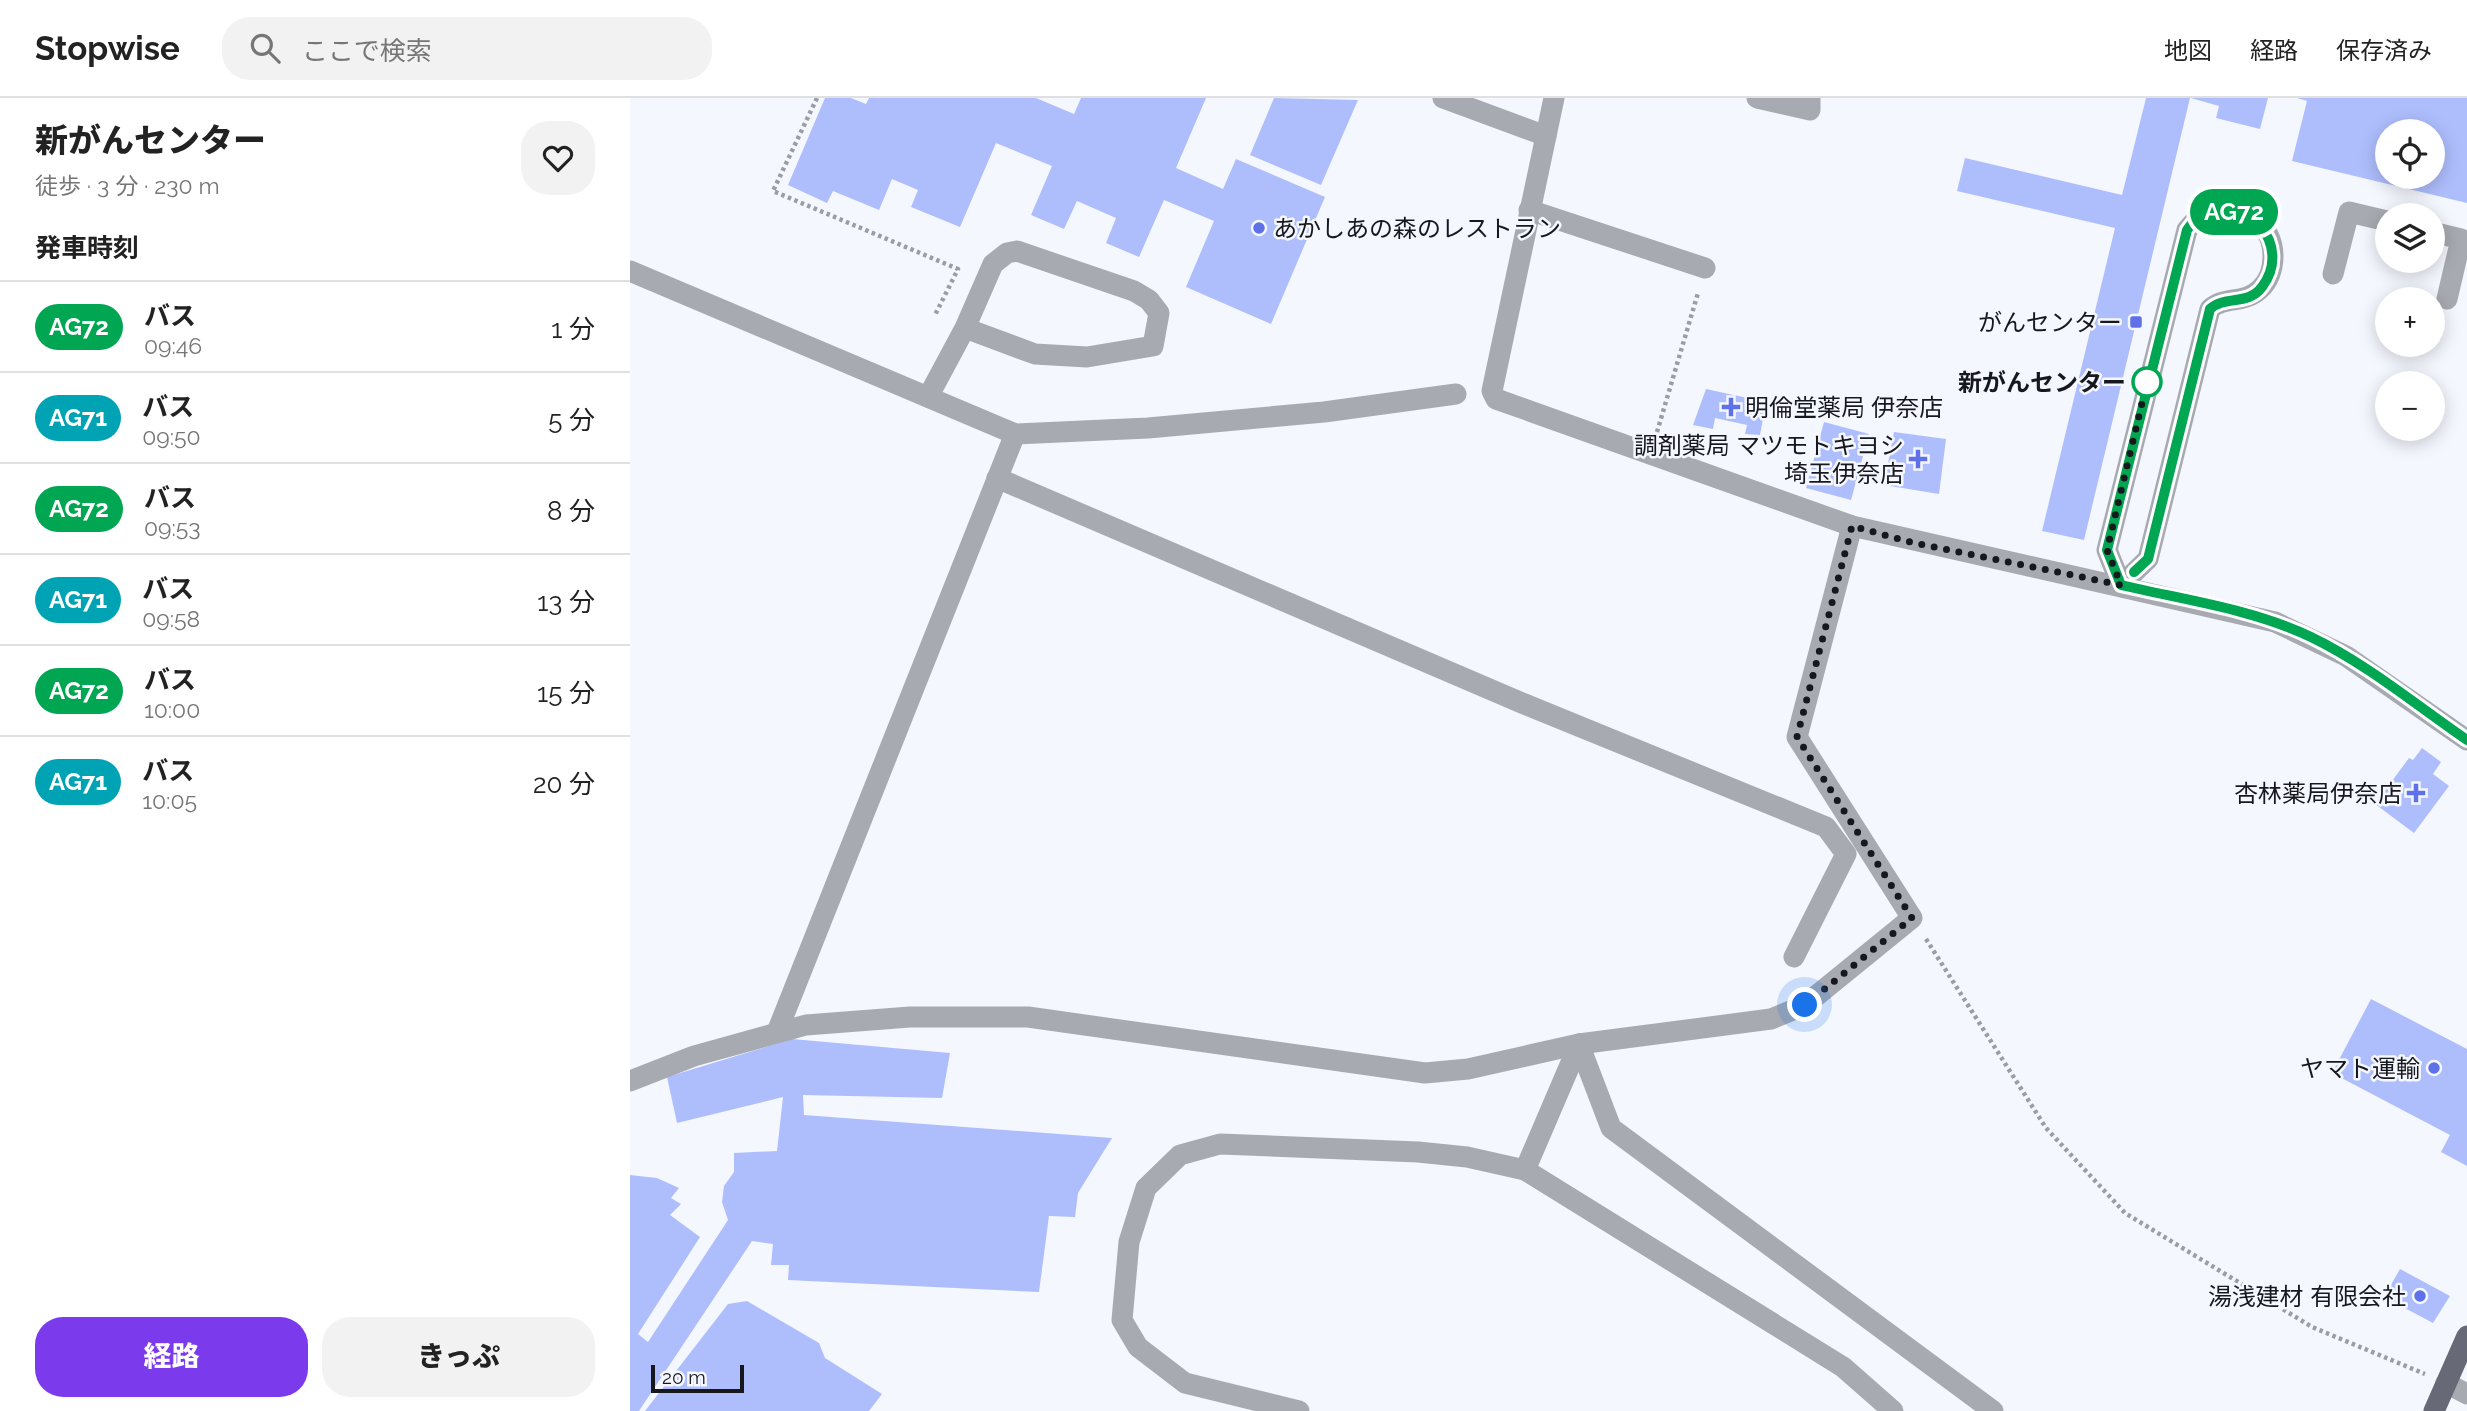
<!DOCTYPE html>
<html lang="ja">
<meta charset="utf-8">
<style>
:root{--surface:#fff;--page:#f2f2f2;--text:#222;--muted:#767676;--line:#e0e0e0;--accent:#7c3aed}
body{margin:0;font-family:Raleway,"Noto Sans JP",sans-serif;background:var(--page);color:var(--text);height:100vh;display:flex;flex-direction:column;font-size:26px;white-space:nowrap}
*{box-sizing:border-box;margin:0}
p{font-size:23px;color:var(--muted)}
.icon{flex:none;width:38px;height:38px;fill:none;stroke:currentColor;stroke-width:2;stroke-linecap:round;stroke-linejoin:round}
.map{position:relative;flex:1;overflow:hidden}
.panel{display:flex;flex-direction:column;background:var(--surface);width:630px}
.panel>*{flex:none}
.badge{padding:0 14px;border-radius:23px;font-size:24px;line-height:46px}
.fabs{position:absolute;left:1745px;top:21px;display:grid;gap:14px}
.fabs a{display:grid;place-items:center;width:70px;height:70px;border-radius:50%;background:var(--surface);box-shadow:0 4px 18px #0003;font-size:35px}
.scale{position:absolute;left:21px;bottom:18px;width:93px;box-sizing:border-box;padding-left:7px;border:4px solid #17181e;border-top:0;font-size:19px;line-height:24px;white-space:nowrap;color:#17181e;-webkit-text-stroke:5px #f5f7fe;paint-order:stroke}
.you{position:absolute;width:35px;height:35px;margin:-18px;border:5px solid #fff;border-radius:50%;background:#1a73e8;box-shadow:0 0 0 10px #1a73e833}
.map>.badge{position:absolute;translate:-50% -50%;box-shadow:0 0 0 4px #fff}
h2{padding:0 35px;font-size:26px;line-height:63px}
.round{display:grid;place-items:center;flex:none;width:74px;height:74px;border-radius:28px;background:var(--page)}
.head{display:flex;align-items:center;justify-content:space-between;height:119px;padding:0 35px}
h1{font-size:33px;font-weight:800;line-height:52px}
.cta{display:flex;gap:14px;margin-top:auto;padding:14px 35px}
.cta a{flex:1;height:80px;border-radius:28px;background:var(--accent);color:#fff;font-size:28px;font-weight:800;line-height:80px;text-align:center}
.cta a+a{background:var(--page);color:var(--text)}
ul{padding:0;list-style:none}
li{display:flex;align-items:center;gap:21px;height:91px;padding:0 35px;border-top:2px solid var(--line)}
li div{flex:1}
li b{display:block;font-size:26px}
li em{font-style:normal}
li .badge{min-width:77px;font-weight:700;text-align:center}
header{display:flex;align-items:center;gap:42px;box-sizing:border-box;height:98px;padding:0 35px;background:var(--surface);border-bottom:2px solid var(--line)}
header strong{font-size:33px}
nav{display:flex;gap:38px;margin-inline-start:auto;font-size:24px}
.search{width:490px;height:63px;background:var(--page);display:flex;align-items:center;gap:18px;box-sizing:border-box;padding:0 24px;border-radius:28px;color:var(--muted);font-size:26px}
main{display:flex;flex:1;min-height:0}
.map>svg:first-child{display:block}
.building{fill:#aebefd;fill-rule:evenodd}
.lines{fill:none;stroke-linecap:round;stroke-linejoin:round}
.path{stroke:#9c9da4;stroke-width:4.5;stroke-dasharray:3.5 3.5;stroke-linecap:butt}
.minor{stroke:#a8aab1;stroke-width:21}
.major{stroke:#676a76;stroke-width:21}
.line-casing{stroke:#fff;stroke-width:16}
.line{stroke:#00a651;stroke-width:10}
.walk{stroke:#17181e;stroke-width:7;stroke-dasharray:0 12.6}
.poi-dot{fill:#5f71e8;stroke:#f5f7fe;stroke-width:2.5}
.stop-dot{fill:#fff;stroke:#00a651;stroke-width:3.5}
.labels{text-anchor:middle;dominant-baseline:central;stroke-width:5;stroke-linejoin:round;paint-order:stroke}
.poi-label{font-size:24px;fill:#17181e;stroke:#f5f7fe;text-anchor:end}
.stop-label{font-size:24px;font-weight:bold;fill:#17181e;stroke:#f5f7fe;text-anchor:end}
</style>
<header>
<strong>Stopwise</strong>
<div class="search"><svg class="icon" aria-label="search" viewBox="0 0 24 24"><circle cx="10" cy="10" r="6"/><path d="M15 15l6 6"/></svg>ここで検索</div>
<nav><a>地図</a><a>経路</a><a>保存済み</a></nav>
</header>
<main>
<section class="panel">
<div class="head"><div><h1>新がんセンター</h1><p>徒歩 · 3 分 · 230 m</p></div><a class="round"><svg class="icon" aria-label="heart" viewBox="0 0 24 24"><path d="M12 20l-8-8c-3-5 5-10 8-4 3-6 11-1 8 4z"/></svg></a></div>
<h2>発車時刻</h2>
<ul>
<li><span class="badge" style="background:#00a651;color:#fff">AG72</span><div><b>バス</b><p>09:46</p></div><em>1 分</em></li>
<li><span class="badge" style="background:#00a3b4;color:#fff">AG71</span><div><b>バス</b><p>09:50</p></div><em>5 分</em></li>
<li><span class="badge" style="background:#00a651;color:#fff">AG72</span><div><b>バス</b><p>09:53</p></div><em>8 分</em></li>
<li><span class="badge" style="background:#00a3b4;color:#fff">AG71</span><div><b>バス</b><p>09:58</p></div><em>13 分</em></li>
<li><span class="badge" style="background:#00a651;color:#fff">AG72</span><div><b>バス</b><p>10:00</p></div><em>15 分</em></li>
<li><span class="badge" style="background:#00a3b4;color:#fff">AG71</span><div><b>バス</b><p>10:05</p></div><em>20 分</em></li>
</ul>
<div class="cta"><a>経路</a><a>きっぷ</a></div>
</section>
<div class="map">
<svg width="1837" height="1313" viewBox="0 0 1837 1313">
<rect width="100%" height="100%" fill="#f5f7fe"/>
<g class="building">
<polygon points="195,0 221,0 236,6 239,0 406,0 444,16 451,0 576,0 546,70 593,91 606,61 695,99 641,226 556,189 584,123 534,102 509,159 476,145 486,120 447,103 434,131 401,117 422,68 366,45 330,129 281,109 288,92 262,81 249,112 203,93 197,105 158,87"/>
<polygon points="644,0 728,2 691,87 620,57"/>
<polygon points="1516,0 1560,0 1454,442 1412,433 1485,130 1327,93 1335,60 1492,97"/>
<polygon points="1561,0 1638,0 1630,31 1586,20 1589,8"/>
<path d="M1667 0H1837V105L1662 63 1677 3ZM1757 33H1802V79H1757Z"/>
<polygon points="1076,291 1136,304 1130,337 1115,336 1117,327 1085,320 1083,331 1063,327"/>
<polygon points="1194,324 1239,336 1221,402 1176,390"/>
<polygon points="1264,334 1316,341 1309,396 1254,387"/>
<polygon points="1792,650 1811,664 1803,676 1819,688 1784,735 1745,706 1779,660 1783,662"/>
<polygon points="1741,901 1837,951 1837,1068 1811,1054 1820,1037 1702,975"/>
<polygon points="162,941 320,955 312,1000 173,997 174,1017 482,1040 448,1095 445,1119 419,1118 409,1194 158,1182 159,1167 141,1167 143,1146 122,1143 9,1313 0,1313 0,1077 27,1080 49,1090 41,1100 51,1106 40,1117 70,1139 8,1236 18,1244 98,1122 92,1104 94,1088 104,1074 104,1055 147,1053 153,999 47,1025 37,979"/>
<polygon points="1770,1171 1820,1198 1803,1225 1754,1199"/>
<polygon points="117,1203 189,1245 195,1260 252,1296 239,1313 15,1313 98,1206"/>
</g>
<g class="lines">
<g class="path">
<polyline points="187,0 143,93 328,171 305,217"/>
<polyline points="1027,334 1068,195"/>
<polyline points="1296,841 1416,1030 1495,1115 1682,1229 1795,1276"/>
</g>
<g class="minor">
<polyline points="813,0 916,38"/>
<polyline points="924,0 862,293 866,301 1222,428 1645,524 1716,558 1837,642"/>
<polyline points="1127,0 1180,12 1180,0"/>
<polyline points="899,112 1075,170"/>
<path d="M1585 112C1601 113 1614 115 1627 124 1648 138 1648 176 1629 192 1613 206 1595 198 1580 211L1518 461 1491 487 1477 452 1557 132 1570 117Z"/>
<polyline points="1802,134 1831,141 1817,201"/>
<polyline points="0,173 385,336 518,330 694,314 826,296"/>
<polyline points="1703,176 1719,114 1757,123"/>
<polyline points="298,299 335,230 363,166 377,155 387,153 504,193 519,202 529,215 523,248 457,259 405,256 335,230"/>
<polyline points="367,380 892,605 1196,729 1216,756 1164,859"/>
<polyline points="147,934 385,336"/>
<polyline points="949,946 895,1072 1213,1269 1263,1313"/>
<polyline points="949,946 981,1030 1363,1313"/>
<polyline points="0,983 64,958 176,927 280,919 398,919 795,975 838,971 949,946 1141,921 1175,907 1282,820 1167,639 1222,428"/>
<polyline points="1816,1285 1837,1296"/>
<polyline points="669,1313 555,1285 508,1249 492,1222 499,1144 516,1090 550,1057 590,1046 788,1054 837,1059 895,1072"/>
</g>
<polyline class="major" points="1804,1313 1837,1238"/>
</g>
<g class="lines">
<defs>
<path id="line" d="M1504 474 1518 461 1580 211C1595 197 1618 208 1632 189 1664 147 1616 93 1572 116 1566 119 1561 127 1557 132L1477 452 1491 487C1554 502 1623 511 1681 539 1737 566 1786 607 1837 642"/>
</defs>
<use href="#line" class="line-casing"/>
<use href="#line" class="line"/>
<polyline class="walk" points="1175,907 1282,820 1167,639 1222,428 1280,444 1491,487 1477,452 1517,284"/>
</g>
<g class="poi-dot">
<circle cx="629" cy="130" r="7"/>
<rect x="1499" y="217" width="14" height="14" rx="3.5"/>
<path d="M1097.5 298.5h7v7h7v7h-7v7h-7v-7h-7v-7h7z"/>
<path d="M1284.5 350.5h7v7h7v7h-7v7h-7v-7h-7v-7h7z"/>
<path d="M1782.5 684.5h7v7h7v7h-7v7h-7v-7h-7v-7h7z"/>
<circle cx="1804" cy="970" r="7"/>
<circle cx="1790" cy="1198" r="7"/>
</g>
<circle class="stop-dot" cx="1517" cy="284" r="14"/>
<g class="labels">
<g class="poi-label">
<text x="643" y="130" text-anchor="start">あかしあの森のレストラン</text>
<text x="1492" y="224">がんセンター</text>
<text x="1115" y="309" text-anchor="start">明倫堂薬局 伊奈店</text>
<text x="1274" y="347">調剤薬局 マツモトキヨシ<tspan x="1274" dy="28">埼玉伊奈店</tspan></text>
<text x="1772" y="695">杏林薬局伊奈店</text>
<text x="1790" y="970">ヤマト運輸</text>
<text x="1776" y="1198">湯浅建材 有限会社</text>
</g>
<g class="stop-label">
<text x="1496" y="284">新がんセンター</text>
</g>
</g>
</svg>
<div class="fabs">
<a><svg class="icon" aria-label="locate" viewBox="0 0 24 24"><circle cx="12" cy="12" r="6"/><path d="M12 2v4M12 18v4M2 12h4M18 12h4"/></svg></a>
<a><svg class="icon" aria-label="layers" viewBox="0 0 24 24"><path d="M12 4l9 5-9 5-9-5zM3 14l9 5 9-5"/></svg></a>
<a>+</a>
<a>−</a>
</div>
<div class="scale">20 m</div>
<div class="you" style="left:1175px;top:907px"></div>
<b class="badge" style="left:1604px;top:114px;background:#00a651;color:#fff">AG72</b>
</div>
</main>
